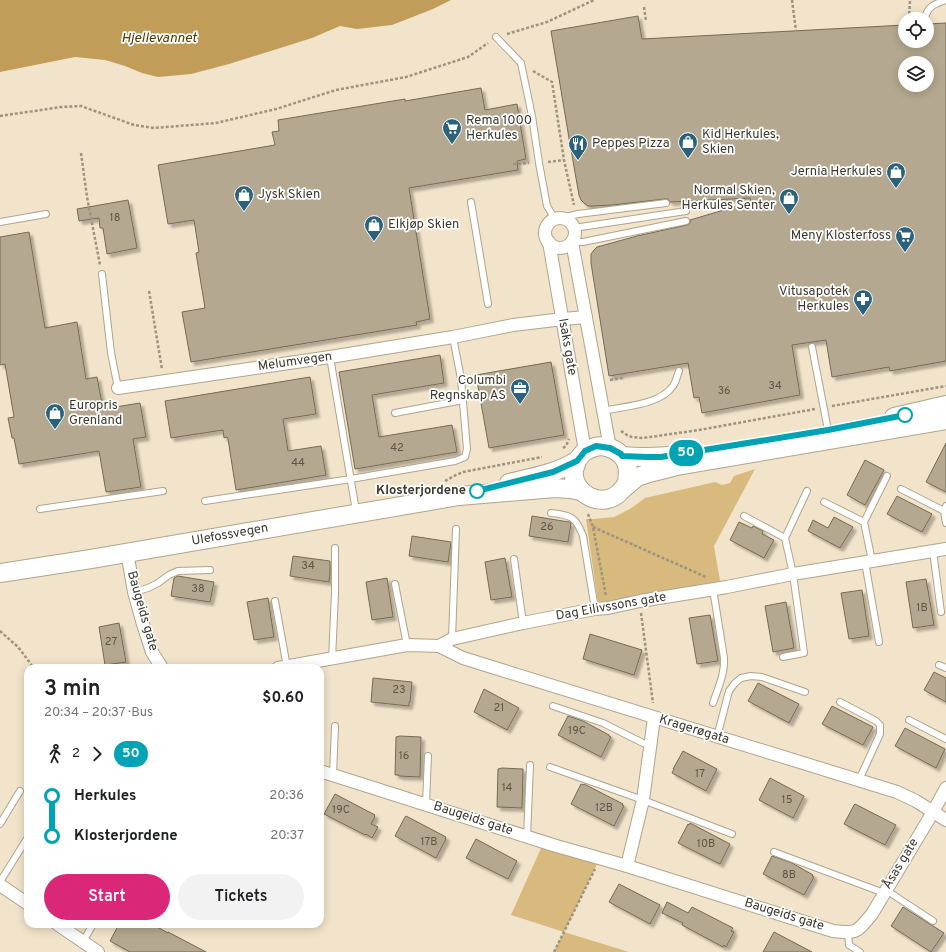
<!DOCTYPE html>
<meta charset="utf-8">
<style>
:root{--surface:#fff;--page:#f2f2f2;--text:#202124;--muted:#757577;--accent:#db2777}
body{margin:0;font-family:Overpass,sans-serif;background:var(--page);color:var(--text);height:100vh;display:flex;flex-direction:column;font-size:15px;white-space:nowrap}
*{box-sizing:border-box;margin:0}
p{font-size:13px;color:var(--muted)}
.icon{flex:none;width:22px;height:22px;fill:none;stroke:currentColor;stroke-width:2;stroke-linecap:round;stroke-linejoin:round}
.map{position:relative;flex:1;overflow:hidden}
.details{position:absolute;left:24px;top:664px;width:300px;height:264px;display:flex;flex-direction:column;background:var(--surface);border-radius:12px;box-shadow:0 2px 10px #0003}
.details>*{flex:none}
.badge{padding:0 8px;border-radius:13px;font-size:14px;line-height:26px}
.tools{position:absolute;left:898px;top:12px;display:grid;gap:8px}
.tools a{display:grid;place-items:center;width:36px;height:36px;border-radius:50%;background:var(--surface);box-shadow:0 2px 10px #0003;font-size:20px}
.map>.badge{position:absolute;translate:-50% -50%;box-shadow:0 0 0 2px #fff}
.legs{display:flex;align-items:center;gap:6px;height:44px;padding:0 20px;font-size:13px}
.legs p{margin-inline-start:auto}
.headline{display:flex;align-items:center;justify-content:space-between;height:68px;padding:0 20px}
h1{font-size:22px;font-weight:600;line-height:30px}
.action{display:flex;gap:8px;margin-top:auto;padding:8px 20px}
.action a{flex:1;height:46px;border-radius:24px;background:var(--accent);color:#fff;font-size:16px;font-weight:600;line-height:46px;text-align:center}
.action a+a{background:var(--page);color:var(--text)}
ul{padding:0 20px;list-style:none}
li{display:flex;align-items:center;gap:14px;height:40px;font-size:15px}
li i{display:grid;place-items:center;width:6px;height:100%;margin:0 5px;background:currentColor}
li i::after{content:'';width:10px;height:10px;margin:-5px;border:3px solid;border-radius:50%;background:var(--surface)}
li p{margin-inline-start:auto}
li:first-child i{background:linear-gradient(#0000 50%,currentColor 0)}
li:last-child i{background:linear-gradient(currentColor 50%,#0000 0)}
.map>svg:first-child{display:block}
.green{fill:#d8b97e}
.water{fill:#c19d59}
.building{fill:#b5a890;stroke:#766a54;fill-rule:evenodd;filter:url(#shadow)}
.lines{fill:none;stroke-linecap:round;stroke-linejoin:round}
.service-casing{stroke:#b1a48c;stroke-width:8}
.minor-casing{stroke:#b1a48c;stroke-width:14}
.primary-casing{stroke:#b1a48c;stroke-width:20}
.path{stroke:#9d9381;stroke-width:2.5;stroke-dasharray:3 2;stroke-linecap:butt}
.service{stroke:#fff;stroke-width:6}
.minor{stroke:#fff;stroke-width:12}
.primary{stroke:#fff;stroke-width:18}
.line-1-casing{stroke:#fff;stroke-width:9}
.line-1{stroke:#00a3b4;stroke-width:6}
.stop-1-dot{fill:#fff;stroke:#00a3b4;stroke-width:2}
.labels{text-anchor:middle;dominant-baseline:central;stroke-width:3.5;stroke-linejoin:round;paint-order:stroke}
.number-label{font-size:11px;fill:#5c5547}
.poi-label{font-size:13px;fill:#3e392f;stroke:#fff;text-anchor:start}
.street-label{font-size:13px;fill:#3e392f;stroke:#fff}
.stop-label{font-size:13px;font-weight:bold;fill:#3e392f;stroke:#fff;text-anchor:end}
.water-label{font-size:14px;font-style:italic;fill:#533b00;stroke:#fff}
</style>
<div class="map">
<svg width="946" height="952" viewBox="0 0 946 952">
<defs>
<filter id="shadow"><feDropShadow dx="3.5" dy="3.5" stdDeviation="1" flood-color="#0004"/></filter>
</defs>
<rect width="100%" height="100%" fill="#f2e4cb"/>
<g class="green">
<polygon points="755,469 714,546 720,581 717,582 727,587 608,608 606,602 598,603 586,519 594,519 614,517 630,509 645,498 715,482 722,485 730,483 734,476"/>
<polygon points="542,846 597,864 564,932 629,952 554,952 564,932 511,915"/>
</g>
<polygon class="water" points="0,0 451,0 433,9 392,25 357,29 340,26 312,38 229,64 191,74 158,77 142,73 125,66 105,60 75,57 0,72"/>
<g class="building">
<path d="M638 16 642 39 905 25V41H927V24L946 23V361L890 371 889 367 832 377 826 340 792 345 800 395 702 413 699 397 694 398 688 363 609 376 591 263V254L594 250 597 247 637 236 687 225 690 223V220L751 202 750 198 670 202 668 199H665L612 205 593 206H588L584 203 581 200 579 195 570 144 551 31ZM905 63H927V85H905Z"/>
<polygon points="481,88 485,110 517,104 526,159 517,161 518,170 409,188 430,319 416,322 417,325 191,362 182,312 205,308 196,253 199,252 194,220 168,224 158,165 275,145 272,132 279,131 278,120 405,99 405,101"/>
<polygon points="128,200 137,248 107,254 103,228 100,228 99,218 79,221 77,209"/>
<polygon points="29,232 45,328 77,322 86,379 97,377 103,409 140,403 146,437 133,439 141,487 106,492 99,451 19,464 14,438 12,438 8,418 14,417 5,364 0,365 0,237"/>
<polygon points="440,355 444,383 372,395 379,437 452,425 457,452 355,469 339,372"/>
<polygon points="551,362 564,435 489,448 476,375"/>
<polygon points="310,377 316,414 283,419 288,451 321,446 326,475 236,490 228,439 227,437 224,438 223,430 171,438 165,401"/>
<polygon points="946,443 946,492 926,482"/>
<polygon points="865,460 884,470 865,505 847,495"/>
<polygon points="897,496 932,514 922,532 887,514"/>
<polygon points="532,516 569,522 571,523 568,542 529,536"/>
<polygon points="834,517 853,527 840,548 808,531 813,520 828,528"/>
<polygon points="739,522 752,528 753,526 763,531 762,534 774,540 764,558 730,540"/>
<polygon points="412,536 451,542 448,562 409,556"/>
<polygon points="293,556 330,561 330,574 329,582 290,576"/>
<polygon points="505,558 512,597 491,600 485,562"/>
<polygon points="178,576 214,582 210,602 171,596 174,578"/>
<polygon points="387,578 393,617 372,620 366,582"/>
<polygon points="926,579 934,625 913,628 906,582"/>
<polygon points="862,590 869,636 849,639 841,593"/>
<polygon points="268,598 274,637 254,640 247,602"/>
<polygon points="786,602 794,648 773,652 765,606"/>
<polygon points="710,615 718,661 697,664 689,618"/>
<polygon points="119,623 126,662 105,665 99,627"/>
<polygon points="590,634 642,650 634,675 583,659"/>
<polygon points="934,672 946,678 946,702 924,690"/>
<polygon points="373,678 412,682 410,702 409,702 409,706 371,702"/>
<polygon points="758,683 799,704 789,723 748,701"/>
<polygon points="484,689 519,708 507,730 474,712"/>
<polygon points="832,706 873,727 863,745 822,724"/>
<polygon points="568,716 583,721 609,735 609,736 611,737 601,757 558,735"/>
<polygon points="905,728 945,749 936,768 895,746"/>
<polygon points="400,736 421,737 420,777 399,776 399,775 395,775 396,737"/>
<polygon points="683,751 717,769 706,791 672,773 674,769 673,769"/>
<polygon points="502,768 523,769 522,808 497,807 498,769"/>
<polygon points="770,778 804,796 793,818 759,800"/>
<polygon points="581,784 583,785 584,784 586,785 623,804 622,805 624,806 614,826 571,804"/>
<polygon points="335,794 375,815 374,816 375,817 371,824 378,827 372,838 366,834 365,835 324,814"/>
<polygon points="855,804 896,825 885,845 844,824 854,805"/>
<polygon points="406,816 446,837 445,838 446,839 436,858 395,836 405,817"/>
<polygon points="690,823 730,844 720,864 678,843 688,824 689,825"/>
<polygon points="476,839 517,861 508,879 466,858"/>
<polygon points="772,856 792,863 813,875 812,876 814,877 804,895 763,874"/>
<polygon points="619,884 660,905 650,924 609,902"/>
<polygon points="667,902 688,913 692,907 733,928 731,931 734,932 726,947 724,945 723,947 682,925 683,923 662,913"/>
<polygon points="903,907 944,933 931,952 891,926"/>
<polygon points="119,924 152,924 168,933 168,932 206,952 130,952 110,941"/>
<polygon points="774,932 812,952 763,952"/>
</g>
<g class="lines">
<defs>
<g id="service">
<path d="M925 19C927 6 935 4 946 0"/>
<polyline points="496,37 521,63 532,116 539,163 547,206 555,219"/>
<polyline points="471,202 488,304"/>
<polyline points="562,218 578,214 666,203"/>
<polyline points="0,222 46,214"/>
<polyline points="574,228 686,211"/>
<polyline points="572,242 583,242 686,221"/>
<polyline points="102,274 111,353 118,388"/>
<polyline points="812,347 828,430"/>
<polyline points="330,357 356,511"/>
<path d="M603 411C625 406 660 405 673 386 676 382 677 376 679 371"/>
<polyline points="395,413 463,400"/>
<polyline points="901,489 944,511"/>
<polyline points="205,501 351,479 455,461 465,457 467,449 461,379 453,337"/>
<polyline points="824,502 864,522"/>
<polyline points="946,506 944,511 946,523"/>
<polyline points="40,509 163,491"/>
<path d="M551 513C571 515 576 517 583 536L595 609"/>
<polyline points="744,516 785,538"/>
<polyline points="933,551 941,612"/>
<polyline points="514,559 523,623"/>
<polyline points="872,561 864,522 887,476"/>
<polyline points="865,562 879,642"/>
<polyline points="395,584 407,645"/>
<path d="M713 589 724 658C725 674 718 688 713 703"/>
<polyline points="134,592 148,588 158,583 169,575 178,571 210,570"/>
<polyline points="275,601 287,667"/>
<polyline points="452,639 456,529"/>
<polyline points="783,657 804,653 793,574 785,538 807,491"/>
<polyline points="332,659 335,593 335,548"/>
<polyline points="939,665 946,668"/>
<polyline points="840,702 876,721 880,725 880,734 859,780"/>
<polyline points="553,706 603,723 651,747"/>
<polyline points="909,720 946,739"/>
<polyline points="717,737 729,691 735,683 741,678 751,676 762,677 805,692"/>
<polyline points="550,767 643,800 732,834"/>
<polyline points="333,775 335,726"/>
<polyline points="426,804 428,756"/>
<polyline points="0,824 20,791"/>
<polyline points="527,837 530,765"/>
<polyline points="774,852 884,893"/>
<polyline points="0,882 28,837"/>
<polyline points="886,890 933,921"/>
<polyline points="848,933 849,945 860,952"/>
<polyline points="83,942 93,924"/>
</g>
<g id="minor">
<circle cx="560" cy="233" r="15"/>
<polyline points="549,242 585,451"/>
<polyline points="572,242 610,448"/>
<polyline points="118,388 330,357 453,337 513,325 563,319 586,317"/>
<polyline points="127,552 134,592 142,621 152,652 162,668"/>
<polyline points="439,646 463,658 495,668 897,792 916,801 946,820"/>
<polyline points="278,668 407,645 439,646 452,639 523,623 595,609 608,608 640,601 727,587 793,574 946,549"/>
<path d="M320 771 553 845 627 866 833 931C857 934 857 932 872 914L933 812 946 788"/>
<polyline points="627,866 643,800 654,718"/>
<polyline points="0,885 28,904"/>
<polyline points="57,924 98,952"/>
</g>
<g id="primary">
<polyline points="894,417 946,405"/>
<path d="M622 456C644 458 666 457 688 453"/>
<path d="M509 483C530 478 558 473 576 461 579 459 581 455 584 452 587 450 592 448 595 447 603 445 614 448 620 454 626 459 628 466 628 473 627 476 628 480 627 482 626 486 623 489 620 492 603 510 571 494 574 470 575 467 576 464 577 461"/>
<polyline points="625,487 637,477 649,473 677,466 946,420"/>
<polyline points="0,573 91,559 459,496 555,488 570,489 581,491"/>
</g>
</defs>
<use href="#service" class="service-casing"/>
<use href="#minor" class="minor-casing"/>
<use href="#primary" class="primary-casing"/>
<g class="path">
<polyline points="792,0 796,31"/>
<polyline points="644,7 646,21"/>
<polyline points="909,19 910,0"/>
<polyline points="507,34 547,22 594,0"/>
<polyline points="533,71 552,82 564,160 574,205"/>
<polyline points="0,116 61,107 81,106 134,125 154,128 216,123 276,109 336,90 406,77 468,57 488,43"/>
<polyline points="81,153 87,197 100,265"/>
<polyline points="548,162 564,160"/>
<polyline points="513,164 529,163"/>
<polyline points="149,291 162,369"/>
<polyline points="610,380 622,378 623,376 622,374"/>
<polyline points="832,406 946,386"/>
<polyline points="621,431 627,435 632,437 643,438 699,430 815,409"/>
<polyline points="563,448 566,446 569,439"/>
<polyline points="445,481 456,475 463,472 542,457"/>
<polyline points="588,514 593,527 606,596"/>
<polyline points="593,527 706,577"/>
<polyline points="641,613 653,703"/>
<polyline points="0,631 18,647 34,668"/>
<polyline points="554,952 595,869"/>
</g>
<use href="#service" class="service"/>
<use href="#minor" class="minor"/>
<use href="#primary" class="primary"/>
</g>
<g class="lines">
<defs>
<polyline id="line-1" points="477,491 553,472 577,461 585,451 596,446 610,448 621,454 622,456 647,457 661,457 828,430 905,415"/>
</defs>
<use href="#line-1" class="line-1-casing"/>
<use href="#line-1" class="line-1"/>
</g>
<defs>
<symbol id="supermarket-pin" viewBox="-11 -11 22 30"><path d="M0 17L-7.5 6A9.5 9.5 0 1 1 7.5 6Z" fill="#2a617c" stroke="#fff"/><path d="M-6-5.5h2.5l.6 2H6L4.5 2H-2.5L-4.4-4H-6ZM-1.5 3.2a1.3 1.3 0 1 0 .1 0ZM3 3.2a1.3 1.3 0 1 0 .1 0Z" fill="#fff"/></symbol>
<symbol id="shop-pin" viewBox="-11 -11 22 30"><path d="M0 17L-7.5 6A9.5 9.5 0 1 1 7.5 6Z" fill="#2a617c" stroke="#fff"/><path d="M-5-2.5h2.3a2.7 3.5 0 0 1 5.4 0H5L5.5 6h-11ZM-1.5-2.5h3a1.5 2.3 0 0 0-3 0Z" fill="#fff"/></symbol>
<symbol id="restaurant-pin" viewBox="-11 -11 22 30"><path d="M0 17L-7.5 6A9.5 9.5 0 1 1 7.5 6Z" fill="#2a617c" stroke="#fff"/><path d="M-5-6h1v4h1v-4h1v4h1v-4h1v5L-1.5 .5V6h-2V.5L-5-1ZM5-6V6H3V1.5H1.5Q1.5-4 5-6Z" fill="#fff"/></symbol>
<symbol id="pharmacy-pin" viewBox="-11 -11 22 30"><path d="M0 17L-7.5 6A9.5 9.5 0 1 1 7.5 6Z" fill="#2a617c" stroke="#fff"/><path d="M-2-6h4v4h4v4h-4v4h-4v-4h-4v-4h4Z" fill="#fff"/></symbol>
<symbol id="office-pin" viewBox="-11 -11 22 30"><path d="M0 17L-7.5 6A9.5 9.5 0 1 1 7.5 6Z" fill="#2a617c" stroke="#fff"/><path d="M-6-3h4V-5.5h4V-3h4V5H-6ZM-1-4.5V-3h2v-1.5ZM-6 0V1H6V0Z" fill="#fff"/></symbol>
</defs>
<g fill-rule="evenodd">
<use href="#supermarket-pin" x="441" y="117" width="22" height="30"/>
<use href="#shop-pin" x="677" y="131" width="22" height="30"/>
<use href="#restaurant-pin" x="567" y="133" width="22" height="30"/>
<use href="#shop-pin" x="885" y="161" width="22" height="30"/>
<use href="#shop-pin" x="233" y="184" width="22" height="30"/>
<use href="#shop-pin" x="778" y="187" width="22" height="30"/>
<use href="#shop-pin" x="363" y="214" width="22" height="30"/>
<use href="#supermarket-pin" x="894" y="225" width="22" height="30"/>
<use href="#pharmacy-pin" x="852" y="288" width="22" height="30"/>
<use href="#office-pin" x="509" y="377" width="22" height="30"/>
<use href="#shop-pin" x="44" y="402" width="22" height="30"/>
</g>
<g class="stop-1-dot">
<circle cx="905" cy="415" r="7"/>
<circle cx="477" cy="491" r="7"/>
</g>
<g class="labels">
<g class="number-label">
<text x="115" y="218">18</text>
<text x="775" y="386">34</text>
<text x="724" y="391">36</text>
<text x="397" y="448">42</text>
<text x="298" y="463">44</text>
<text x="547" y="527">26</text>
<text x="308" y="566">34</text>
<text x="198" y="589">38</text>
<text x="922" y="608">1B</text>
<text x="111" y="642">27</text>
<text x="399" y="690">23</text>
<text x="499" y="708">21</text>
<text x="577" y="731">19C</text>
<text x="404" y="756">16</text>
<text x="700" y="774">17</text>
<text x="507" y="788">14</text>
<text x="787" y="800">15</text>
<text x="604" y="808">12B</text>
<text x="341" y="810">19C</text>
<text x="429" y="842">17B</text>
<text x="706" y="844">10B</text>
<text x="789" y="875">8B</text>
</g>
<g class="poi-label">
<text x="466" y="121">Rema 1000<tspan x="466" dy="15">Herkules</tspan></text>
<text x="702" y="135">Kid Herkules,<tspan x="702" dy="15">Skien</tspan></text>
<text x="592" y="144">Peppes Pizza</text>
<text x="882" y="172" text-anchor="end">Jernia Herkules</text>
<text x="775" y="191" text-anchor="end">Normal Skien,<tspan x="775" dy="15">Herkules Senter</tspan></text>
<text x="258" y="195">Jysk Skien</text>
<text x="388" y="225">Elkjøp Skien</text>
<text x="891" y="236" text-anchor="end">Meny Klosterfoss</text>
<text x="849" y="292" text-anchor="end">Vitusapotek<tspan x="849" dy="15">Herkules</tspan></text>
<text x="506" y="381" text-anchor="end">Columbi<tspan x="506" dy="15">Regnskap AS</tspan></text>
<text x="69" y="406">Europris<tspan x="69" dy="15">Grenland</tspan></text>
</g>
<g class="street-label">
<text transform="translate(567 347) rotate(80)">Isaks gate</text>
<text transform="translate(295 362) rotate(-8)">Melumvegen</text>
<text transform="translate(230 535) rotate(-10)">Ulefossvegen</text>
<text transform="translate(611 607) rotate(-10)">Dag Eilivssons gate</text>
<text transform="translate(142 611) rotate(74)">Baugeids gate</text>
<text transform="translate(694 730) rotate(17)">Kragerøgata</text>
<text transform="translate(473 819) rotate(18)">Baugeids gate</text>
<text transform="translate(901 864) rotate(-59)">Åsas gate</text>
<text transform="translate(784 915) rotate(17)">Baugeids gate</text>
</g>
<g class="stop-label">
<text x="466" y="491">Klosterjordene</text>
</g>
<g class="water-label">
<text x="159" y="38">Hjellevannet</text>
</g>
</g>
</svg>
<div class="tools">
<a><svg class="icon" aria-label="locate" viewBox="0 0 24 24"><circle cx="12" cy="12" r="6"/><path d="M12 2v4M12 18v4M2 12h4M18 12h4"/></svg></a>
<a><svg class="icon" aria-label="layers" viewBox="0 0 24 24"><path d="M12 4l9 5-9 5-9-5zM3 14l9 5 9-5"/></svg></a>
</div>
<b class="badge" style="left:686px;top:453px;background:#00a3b4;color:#fff">50</b>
<section class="details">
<div class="headline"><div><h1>3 min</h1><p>20:34 – 20:37 · Bus</p></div><b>$0.60</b></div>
<div class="legs"><svg class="icon" aria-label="walk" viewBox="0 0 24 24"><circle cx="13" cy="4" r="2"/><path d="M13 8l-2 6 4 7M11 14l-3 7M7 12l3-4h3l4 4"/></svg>2<svg class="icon" aria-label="forward" viewBox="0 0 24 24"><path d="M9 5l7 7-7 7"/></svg><b class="badge" style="background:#00a3b4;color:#fff">50</b></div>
<ul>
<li><i style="color:#00a3b4"></i><b>Herkules</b><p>20:36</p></li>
<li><i style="color:#00a3b4"></i><b>Klosterjordene</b><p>20:37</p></li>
</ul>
<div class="action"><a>Start</a><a>Tickets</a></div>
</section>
</div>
